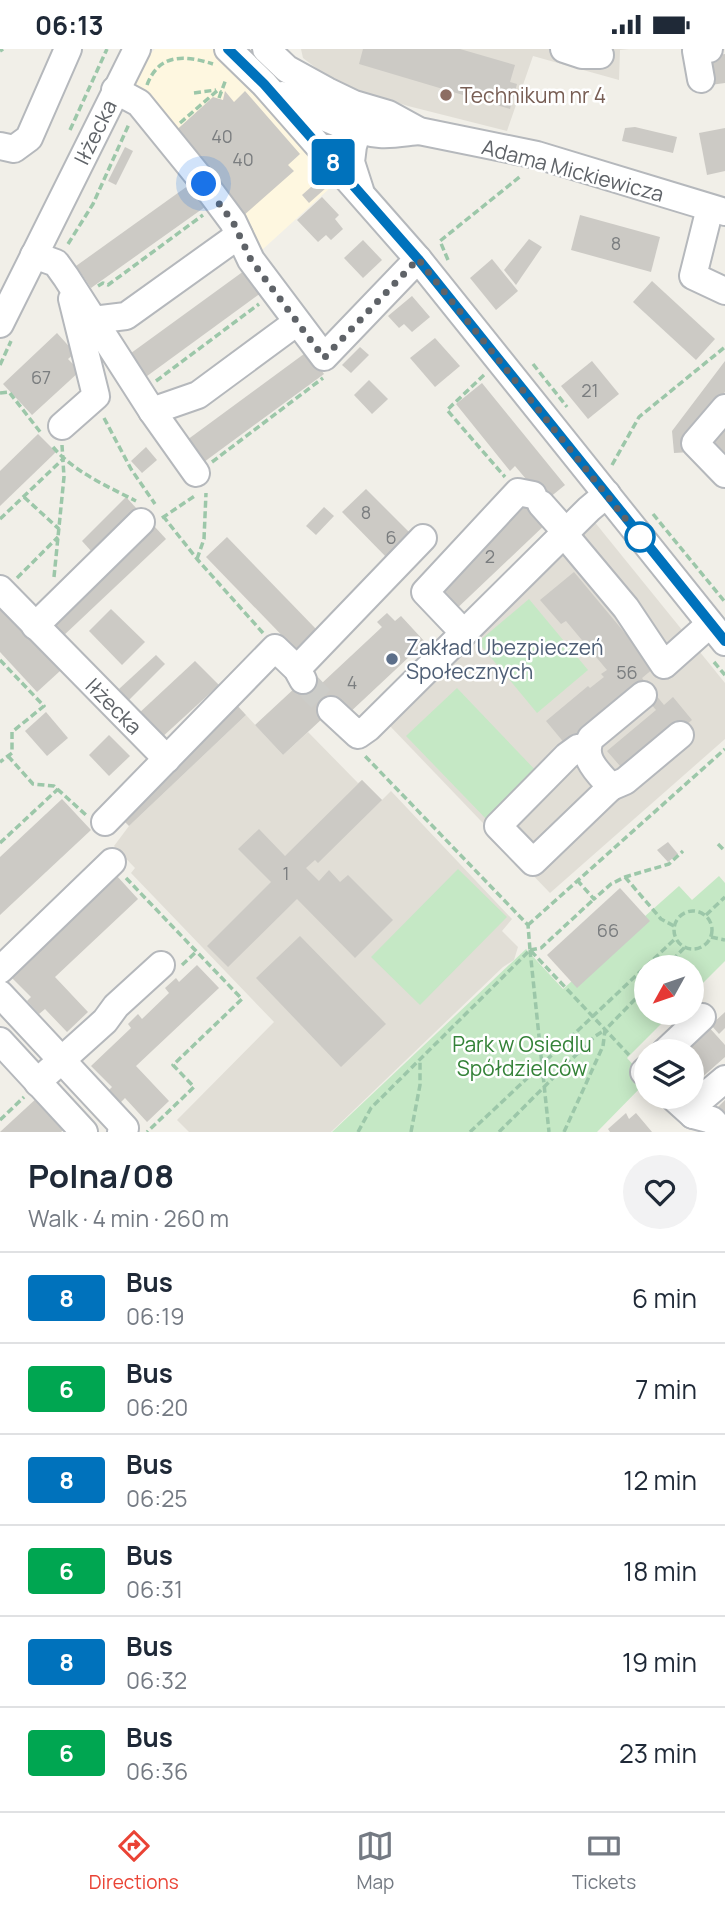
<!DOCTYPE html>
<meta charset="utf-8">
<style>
:root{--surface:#fff;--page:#f2f2f3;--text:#1f2937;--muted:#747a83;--line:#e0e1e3;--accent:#ea4335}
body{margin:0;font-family:Manrope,sans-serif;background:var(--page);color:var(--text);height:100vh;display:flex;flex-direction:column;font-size:26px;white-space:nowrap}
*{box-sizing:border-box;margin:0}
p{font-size:23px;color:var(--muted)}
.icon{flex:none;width:38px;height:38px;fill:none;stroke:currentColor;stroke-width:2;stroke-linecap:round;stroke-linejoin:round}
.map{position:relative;height:1083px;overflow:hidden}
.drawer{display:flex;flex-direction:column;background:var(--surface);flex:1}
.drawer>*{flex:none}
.badge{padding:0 14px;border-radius:5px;font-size:24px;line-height:46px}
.needle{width:46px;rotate:230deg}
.buttons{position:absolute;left:634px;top:906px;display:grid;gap:14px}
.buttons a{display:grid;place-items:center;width:70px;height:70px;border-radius:50%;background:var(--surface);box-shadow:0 4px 18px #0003;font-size:35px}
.you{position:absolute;width:35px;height:35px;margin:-18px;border:5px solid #fff;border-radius:50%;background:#1a73e8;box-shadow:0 0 0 10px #1a73e833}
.map>.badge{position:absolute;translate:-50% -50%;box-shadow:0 0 0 4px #fff}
.round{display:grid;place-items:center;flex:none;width:74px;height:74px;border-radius:37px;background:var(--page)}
.overview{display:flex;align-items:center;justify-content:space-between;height:119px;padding:0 28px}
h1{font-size:33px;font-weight:700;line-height:52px}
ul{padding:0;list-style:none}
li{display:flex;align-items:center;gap:21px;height:91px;padding:0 28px;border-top:2px solid var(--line)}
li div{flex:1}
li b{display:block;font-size:26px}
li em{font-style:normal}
li .badge{min-width:77px;font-weight:700;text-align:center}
.status{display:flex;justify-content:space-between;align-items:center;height:49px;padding:0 35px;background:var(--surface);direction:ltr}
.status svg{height:19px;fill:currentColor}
.tab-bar{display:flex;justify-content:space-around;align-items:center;height:98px;border-top:2px solid var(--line);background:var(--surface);font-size:19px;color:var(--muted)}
.tab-bar a{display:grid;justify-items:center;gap:4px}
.tab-bar .on{color:var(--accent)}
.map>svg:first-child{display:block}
.commercial{fill:#fef7e0}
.education{fill:#e1ded6}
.green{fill:#c5e8c5}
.building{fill:#cccac5}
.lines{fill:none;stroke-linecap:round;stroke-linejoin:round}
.minor-tunnel{stroke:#ccccc8;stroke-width:26;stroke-dasharray:26 13;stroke-linecap:butt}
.minor-casing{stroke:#b5b8bc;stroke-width:30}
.path{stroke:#9cc7a9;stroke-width:3.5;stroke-dasharray:7 3.5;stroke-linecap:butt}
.minor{stroke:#fff;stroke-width:26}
.line-casing{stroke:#fff;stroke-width:16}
.line{stroke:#0072bc;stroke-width:10}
.walk{stroke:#5f6368;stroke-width:7;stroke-dasharray:0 12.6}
.education-dot{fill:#8d6e63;stroke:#fff;stroke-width:2.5}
.stop-dot{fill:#fff;stroke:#0072bc;stroke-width:3.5}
.service-dot{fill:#5c6f8a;stroke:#fff;stroke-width:2.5}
.labels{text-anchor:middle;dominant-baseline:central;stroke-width:5;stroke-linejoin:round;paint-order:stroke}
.number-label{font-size:18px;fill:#7a7d7f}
.education-label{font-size:21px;fill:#785e54;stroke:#fff;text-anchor:start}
.street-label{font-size:21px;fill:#5f6368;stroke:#fff}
.service-label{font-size:21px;fill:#4e5e75;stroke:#fff;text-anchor:start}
.park-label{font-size:21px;fill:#348238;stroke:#fff}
</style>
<div class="status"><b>06:13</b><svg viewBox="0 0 49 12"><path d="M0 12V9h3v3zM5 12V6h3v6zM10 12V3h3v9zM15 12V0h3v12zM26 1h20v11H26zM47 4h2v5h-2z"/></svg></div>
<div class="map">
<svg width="725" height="1083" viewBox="0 0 725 1083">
<rect width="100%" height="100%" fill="#f1efe8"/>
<polygon class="commercial" points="155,0 228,0 330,109 330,139 251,211 115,41"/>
<g class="education">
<polygon points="301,0 629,0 620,1 619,31 533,7 507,82 408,57 337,35 303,9"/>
<polygon points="593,471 725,634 725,690 550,844 389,676"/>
<polygon points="246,666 283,706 308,683 358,734 362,731 382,751 391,742 512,870 502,882 518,898 514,911 503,918 331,1083 189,1083 177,1071 274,973 131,824 135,819 114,797 129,777"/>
</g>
<g class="green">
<polygon points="529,550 588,621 537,664 478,593"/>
<polygon points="457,639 540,726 490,774 406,687"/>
<polygon points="458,820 507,868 420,956 371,908"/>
<polygon points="719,827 725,834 725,912 691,946 691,919 646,919 646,964 672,964 627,1009 646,1030 646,1033 597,1083 332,1083 526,900 563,940 679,837 692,851"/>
</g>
<g class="building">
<polygon points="363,0 460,0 515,16 510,33 517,35 510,60 359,15"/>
<polygon points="725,5 725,34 710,36 706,8"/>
<polygon points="225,42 234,53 245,42 300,105 288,116 294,122 243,167 171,86 213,48 223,51"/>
<polygon points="635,78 677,88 673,104 622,92 625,79"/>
<polygon points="725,79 725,122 707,126 699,84"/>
<polygon points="125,98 133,102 116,136 108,132"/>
<polygon points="320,130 327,138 309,154 302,146"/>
<polygon points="196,131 212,153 91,239 76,217"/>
<polygon points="322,148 339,166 335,170 343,180 331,191 326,186 318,193 297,171"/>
<polygon points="580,166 660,188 651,223 571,201"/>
<polygon points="529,190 542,198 516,236 504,221"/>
<polygon points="363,191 382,211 363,229 344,209"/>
<polygon points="492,210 518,242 496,261 470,229"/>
<polygon points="248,219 265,241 143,330 127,307"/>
<polygon points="652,232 715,290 696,311 633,253"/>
<polygon points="412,247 430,268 412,283 404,275 399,279 388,267"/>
<polygon points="57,284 75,304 68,310 80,322 32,366 3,335"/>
<polygon points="435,289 460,317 435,338 410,309"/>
<polygon points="360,298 369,306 351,324 342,316"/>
<polygon points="308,302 324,325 204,413 187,391"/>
<polygon points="592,312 619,345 588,370 561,337"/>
<polygon points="725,312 725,343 691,388 691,403 674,404 672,382"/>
<polygon points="369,331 388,350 372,365 354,346"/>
<polygon points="482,334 565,436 538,458 550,471 451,565 431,544 537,443 515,417 510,422 456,355"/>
<polygon points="725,376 725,407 710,391"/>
<polygon points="38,385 56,403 0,457 0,422"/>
<polygon points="146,398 157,411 142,424 131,412"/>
<polygon points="366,440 415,489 391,513 342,463"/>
<polygon points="126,448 137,460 92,503 82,492"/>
<polygon points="324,458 334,467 316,486 306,477"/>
<polygon points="155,478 166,490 62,588 51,576"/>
<polygon points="227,488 317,581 296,601 206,508"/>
<polygon points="574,523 654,619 642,629 664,656 673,648 692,671 627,725 607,702 656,661 636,637 566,696 546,672 588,637 590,639 604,628 601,625 607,621 566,572 561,575 540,551"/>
<polygon points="0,558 60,622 37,643 0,603"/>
<polygon points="111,560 145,593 122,616 89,582"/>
<polygon points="387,564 395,572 401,567 425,593 347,666 337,656 283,706 255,676 310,625 321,635 382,578 377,573"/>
<polygon points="156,606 165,615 129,651 119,640"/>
<polygon points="195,612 219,636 160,690 137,666"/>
<polygon points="234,653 246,666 129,777 117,765"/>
<polygon points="46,663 68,689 47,707 25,682"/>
<polygon points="109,686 130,707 109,727 89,706"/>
<polygon points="362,731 382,751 318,814 315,811 306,819 319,832 329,821 340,833 348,826 393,871 355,909 297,850 228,918 207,897 271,833 238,800 259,780 285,807"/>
<polygon points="62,750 91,781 0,866 0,808"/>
<polygon points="668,793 678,805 668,813 657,801"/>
<polygon points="116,826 138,850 55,928 88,963 67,983 45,960 39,965 27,952 31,948 10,927 89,854 85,850"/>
<polygon points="620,839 650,872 577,939 547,906"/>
<polygon points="300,887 386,975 341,1018 256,929"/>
<polygon points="197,916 219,939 136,1017 169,1052 147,1073 125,1049 119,1055 108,1042 112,1038 91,1017 131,979 128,975 138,965 142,970 169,944 165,939 176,929 179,933"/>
<polygon points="725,963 725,979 719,985 711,976"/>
<polygon points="707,976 725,996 725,1008 691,1038 691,1003 678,1003"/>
<polygon points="38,1048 66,1079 61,1083 0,1083"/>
<polygon points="725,1051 725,1065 718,1058"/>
<polygon points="626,1064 629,1070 636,1064 652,1083 610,1083 608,1080"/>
</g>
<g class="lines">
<polyline class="minor-tunnel" points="303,631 331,661"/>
<defs>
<g id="minor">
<polyline points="228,0 264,35 418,210 725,593"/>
<polyline points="266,0 287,20 327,42 354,55 388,65 419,82 537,106 725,163"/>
<polyline points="564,0 582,6 600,6"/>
<polyline points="701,30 696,2 709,0"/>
<polyline points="115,41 139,54 204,134 233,173 251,211 324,308 418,210"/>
<path d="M282 46C309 62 348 82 380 85 393 86 407 83 419 82"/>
<polyline points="355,63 358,81 353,97 351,113 360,141"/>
<polyline points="0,97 14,100 29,89 68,0"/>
<polyline points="710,159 693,227 725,242"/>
<polyline points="34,206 56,214 66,228 152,362 196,424"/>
<polyline points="93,271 126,267 239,186"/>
<polyline points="0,275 137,0"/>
<polyline points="725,359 695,394 725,425"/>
<polyline points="152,362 198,346 297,273"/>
<polyline points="62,377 96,347 72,250"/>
<polyline points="541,455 566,483"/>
<polyline points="564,485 626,559 664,616 710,575"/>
<polyline points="0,540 167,710"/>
<polyline points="35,577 141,473"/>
<polyline points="464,584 425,543 518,443 533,446"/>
<polyline points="297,620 423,489"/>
<path d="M643 646 591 689C580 709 599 724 611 738L625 732 680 686"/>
<polyline points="331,661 358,686 368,679 589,460 607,445"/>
<polyline points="587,698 578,699 567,707 498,777 533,813 611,738"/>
<polyline points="105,773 275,599 297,620 303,631"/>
<polyline points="0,921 112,813"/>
<polyline points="0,945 125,1079 121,1083"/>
<polyline points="0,992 84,1083"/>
<polyline points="665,1003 702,968"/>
<polyline points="646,1021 644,1023 646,1024"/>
<polyline points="38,1034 45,1026 105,972 116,957 161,916"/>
<polyline points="673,1048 693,1066 712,1071 723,1083"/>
<polyline points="693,1066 700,1051 725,1030"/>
</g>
</defs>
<use href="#minor" class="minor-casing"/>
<g class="path">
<polyline points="0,2 3,0"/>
<path d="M147 36C159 4 185 6 213 15"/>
<polyline points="194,44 216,41"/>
<polyline points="219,49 226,30"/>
<polyline points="180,74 218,41 221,43"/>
<polyline points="70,81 107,0"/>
<polyline points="68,195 93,155 129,75"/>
<polyline points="448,211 440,192 522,126"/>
<polyline points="98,237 103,234 108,236 203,166"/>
<polyline points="533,315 567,358"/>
<polyline points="0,316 11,292"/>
<polyline points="484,326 447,361 505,428"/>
<polyline points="156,332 259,255"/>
<polyline points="0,344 9,343 41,384"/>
<polyline points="104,369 131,420 155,455"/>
<path d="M53 398C74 423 107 437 136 452"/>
<polyline points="212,413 323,329"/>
<polyline points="612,416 639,368 725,298"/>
<polyline points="24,448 59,480"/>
<polyline points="653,465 725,553"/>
<polyline points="163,467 197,510 263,584"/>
<polyline points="162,469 196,446"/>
<polyline points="0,470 63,410"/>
<polyline points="197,510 204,490 206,444"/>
<polyline points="54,528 64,428 62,396"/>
<polyline points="17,529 58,488"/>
<polyline points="0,611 44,657 12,683 12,704 0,713"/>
<polyline points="714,613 725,626"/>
<polyline points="8,707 33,735 54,737 86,766"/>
<polyline points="0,794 58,740"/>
<polyline points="718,795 725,802"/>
<polyline points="625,828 661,870 674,877"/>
<polyline points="126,829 242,950 173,1016 194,1038 147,1083"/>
<polyline points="577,831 594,850 611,835 625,828 669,815 683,802"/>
<circle cx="693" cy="881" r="19"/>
<polyline points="706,866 725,848"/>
<polyline points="528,876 725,700"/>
<polyline points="711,888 725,891"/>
<polyline points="530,901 549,1083"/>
<polyline points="530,901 541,899 594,850"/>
<polyline points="531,902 629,1006"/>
<polyline points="182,916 196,903"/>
<polyline points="665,919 685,898"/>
<polyline points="0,1071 24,1048"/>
<polyline points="358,1083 371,1059 530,901 528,876 365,707"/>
<polyline points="411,1083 420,1036 420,1010"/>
<polyline points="470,1083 676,889"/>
<polyline points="499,1083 594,988 605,981"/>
<polyline points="564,1083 603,997 605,981 646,939"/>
</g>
<use href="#minor" class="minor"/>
</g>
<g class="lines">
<defs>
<polyline id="line" points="228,0 264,35 418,210 725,592"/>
</defs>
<use href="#line" class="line-casing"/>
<use href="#line" class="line"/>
<polyline class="walk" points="204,135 233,173 251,211 324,309 418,210 640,488"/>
</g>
<circle class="education-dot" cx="446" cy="46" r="7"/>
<circle class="stop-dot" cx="640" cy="488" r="14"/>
<circle class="service-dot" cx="392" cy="610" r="7"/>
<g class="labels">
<g class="number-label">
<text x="222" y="87">40</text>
<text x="243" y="110">40</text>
<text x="616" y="194">8</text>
<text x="41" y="328">67</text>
<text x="590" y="341">21</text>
<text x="366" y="463">8</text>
<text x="391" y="488">6</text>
<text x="490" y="507">2</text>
<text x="627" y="623">56</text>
<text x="352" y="633">4</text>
<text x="286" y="824">1</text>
<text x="608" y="881">66</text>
</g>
<g class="education-label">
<text x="460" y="46">Technikum nr 4</text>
</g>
<g class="street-label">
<text transform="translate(95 83) rotate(-64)">Iłżecka</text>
<text transform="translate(573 121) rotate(15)">Adama Mickiewicza</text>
<text transform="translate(114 657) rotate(45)">Iłżecka</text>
</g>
<g class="service-label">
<text x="406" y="598">Zakład Ubezpieczeń<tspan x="406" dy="24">Społecznych</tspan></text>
</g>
<g class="park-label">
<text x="522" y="995">Park w Osiedlu<tspan x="522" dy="24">Spółdzielców</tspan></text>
</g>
</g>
</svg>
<div class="buttons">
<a><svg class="needle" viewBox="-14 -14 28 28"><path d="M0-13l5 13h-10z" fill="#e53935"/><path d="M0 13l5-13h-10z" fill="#747a83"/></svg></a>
<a><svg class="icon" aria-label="layers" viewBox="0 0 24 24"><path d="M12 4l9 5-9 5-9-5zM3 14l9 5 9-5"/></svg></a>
</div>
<div class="you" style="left:204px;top:135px"></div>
<b class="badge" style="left:333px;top:113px;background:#0072bc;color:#fff">8</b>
</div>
<section class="drawer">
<div class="overview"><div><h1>Polna/08</h1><p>Walk · 4 min · 260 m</p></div><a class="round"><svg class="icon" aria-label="heart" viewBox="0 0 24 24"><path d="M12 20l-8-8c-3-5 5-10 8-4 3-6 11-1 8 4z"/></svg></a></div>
<ul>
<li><span class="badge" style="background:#0072bc;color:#fff">8</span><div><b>Bus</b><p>06:19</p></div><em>6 min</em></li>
<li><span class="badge" style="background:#00a651;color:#fff">6</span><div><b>Bus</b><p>06:20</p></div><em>7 min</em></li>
<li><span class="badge" style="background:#0072bc;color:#fff">8</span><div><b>Bus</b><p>06:25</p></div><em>12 min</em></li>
<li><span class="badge" style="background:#00a651;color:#fff">6</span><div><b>Bus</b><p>06:31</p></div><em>18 min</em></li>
<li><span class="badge" style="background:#0072bc;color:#fff">8</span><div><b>Bus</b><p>06:32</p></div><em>19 min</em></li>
<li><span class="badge" style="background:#00a651;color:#fff">6</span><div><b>Bus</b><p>06:36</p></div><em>23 min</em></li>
</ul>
</section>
<nav class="tab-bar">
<a class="on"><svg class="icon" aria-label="directions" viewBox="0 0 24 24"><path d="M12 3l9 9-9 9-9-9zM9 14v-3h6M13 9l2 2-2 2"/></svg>Directions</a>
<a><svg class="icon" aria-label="map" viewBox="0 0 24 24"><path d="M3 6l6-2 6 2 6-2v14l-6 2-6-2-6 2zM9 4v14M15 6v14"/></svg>Map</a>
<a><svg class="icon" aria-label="tickets" viewBox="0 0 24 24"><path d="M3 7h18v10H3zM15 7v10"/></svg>Tickets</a>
</nav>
